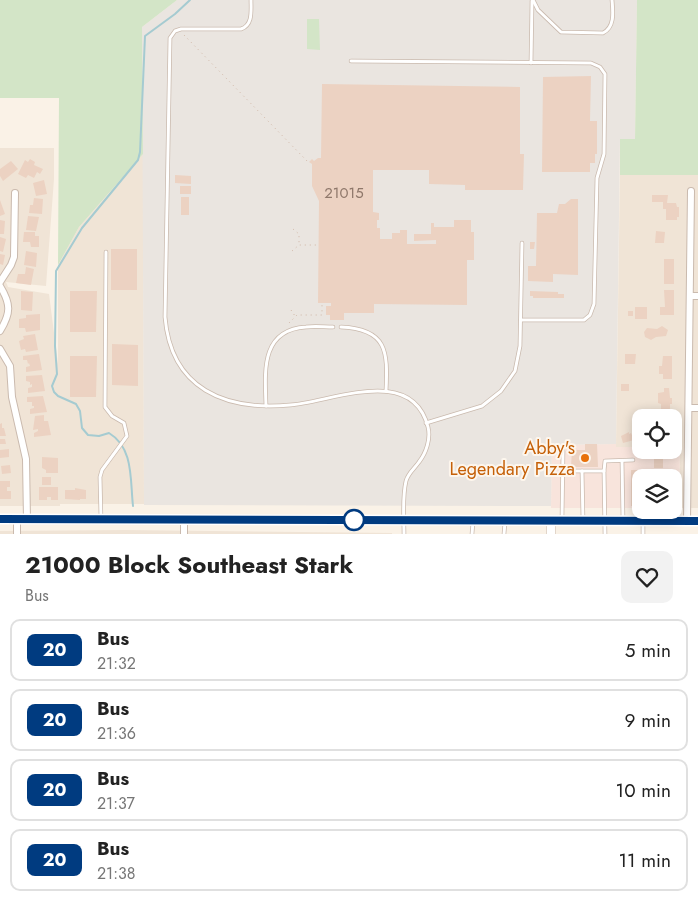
<!DOCTYPE html>
<style>
:root{--surface:#fff;--page:#f2f2f2;--text:#222;--muted:#767676;--line:#e0e0e0}
body{margin:0;font-family:Jost,sans-serif;background:var(--page);color:var(--text);height:100vh;display:flex;flex-direction:column;font-size:19px;white-space:nowrap}
*{box-sizing:border-box;margin:0}
p{font-size:16px;color:var(--muted)}
.icon{flex:none;width:28px;height:28px;fill:none;stroke:currentColor;stroke-width:2;stroke-linecap:round;stroke-linejoin:round}
.map{position:relative;height:534px;overflow:hidden}
.drawer{display:flex;flex-direction:column;background:var(--surface);flex:1}
.drawer>*{flex:none}
.badge{padding:0 10px;border-radius:8px;font-size:18px;line-height:32px}
.controls{position:absolute;left:632px;top:409px;display:grid;gap:10px}
.controls a{display:grid;place-items:center;width:50px;height:50px;border-radius:10px;background:var(--surface);box-shadow:0 2px 12px #0003;font-size:25px}
.map>.badge{position:absolute;translate:-50% -50%;box-shadow:0 0 0 2px #fff}
.round{display:grid;place-items:center;flex:none;width:52px;height:52px;border-radius:10px;background:var(--page)}
.overview{display:flex;align-items:center;justify-content:space-between;height:85px;padding:0 25px}
h1{font-size:24px;font-weight:700;line-height:38px}
ul{padding:0;list-style:none}
li{display:flex;align-items:center;gap:15px;height:62px;margin:0 10px 8px;padding:0 15px;border:2px solid var(--line);border-radius:10px}
li div{flex:1}
li b{display:block;font-size:19px}
li em{font-style:normal}
li .badge{min-width:55px;font-weight:700;text-align:center}
.map>svg:first-child{display:block}
.residential{fill:#f0e4d6}
.commercial{fill:#f8e4dc}
.industrial{fill:#eae5e0}
.green{fill:#d3e5c7}
.lines{fill:none;stroke-linecap:round;stroke-linejoin:round}
.stream{stroke:#a5cbd1;stroke-width:2}
.building{fill:#ecd2c2}
.service-casing{stroke:#cabaae;stroke-width:4.5}
.minor-casing{stroke:#cabaae;stroke-width:8}
.tertiary-casing{stroke:#cabaae;stroke-width:9}
.secondary-casing{stroke:#cebcaf;stroke-width:10}
.path{stroke:#d0b6a5;stroke-width:1;stroke-dasharray:1 4;stroke-linecap:butt}
.service{stroke:#fff;stroke-width:3}
.minor{stroke:#fff;stroke-width:6}
.tertiary{stroke:#fff;stroke-width:8}
.secondary{stroke:#fff;stroke-width:9}
.line-casing{stroke:#fff;stroke-width:11}
.line{stroke:#003b80;stroke-width:8}
.food-dot{fill:#e8710a;stroke:#fdf6ed;stroke-width:2}
.stop-dot{fill:#fff;stroke:#003b80;stroke-width:2.5}
.labels{text-anchor:middle;dominant-baseline:central;stroke-width:4;stroke-linejoin:round;paint-order:stroke}
.number-label{font-size:15px;fill:#8f786b}
.food-label{font-size:18px;fill:#c56008;stroke:#fdf6ed;text-anchor:end}
</style>
<div class="map">
<svg width="698" height="534" viewBox="0 0 698 534">
<rect width="100%" height="100%" fill="#faf2e7"/>
<g class="residential">
<polygon points="0,148 54,148 54,179 46,286 6,282 8,287 49,294 58,364 58,265 79,227 143,154 144,504 60,504 60,506 0,506"/>
<polygon points="620,175 698,175 698,508 679,508 680,448 674,447 674,418 641,418 641,447 616,447"/>
<polygon points="125,530 392,533 392,534 0,534 0,531"/>
</g>
<polygon class="commercial" points="616,444 616,447 641,447 641,450 674,450 674,447 680,447 679,508 674,508 674,478 641,478 641,508 551,508 552,445"/>
<polygon class="industrial" points="177,0 637,0 635,139 620,139 616,444 552,445 551,506 144,505 142,27"/>
<g class="green">
<polygon points="0,0 177,0 142,27 143,154 79,227 58,265 59,98 0,98"/>
<polygon points="637,0 698,0 698,175 620,175 620,139 635,139"/>
<polygon points="307,19 319,19 320,50 307,49"/>
</g>
<g class="lines">
<path class="stream" d="M133 506C130 480 134 448 109 433L99 436 88 435 82 428 80 411 76 404 58 396 54 392 52 386 57 374 55 346 56 271 82 228 138 160 140 152 145 36 175 14 190 0"/>
</g>
<g class="building">
<polygon points="591,76 590,121 597,121 597,154 595,154 595,163 590,163 590,172 542,172 543,77"/>
<polygon points="322,84 520,87 520,154 524,154 523,190 465,190 465,185 429,184 429,170 373,170 373,212 379,213 379,220 377,220 377,228 380,228 380,239 392,239 392,233 400,233 400,230 407,230 407,244 436,244 436,240 414,241 414,234 431,234 431,223 434,223 434,227 454,227 454,220 471,220 471,232 474,232 474,260 467,260 467,305 374,304 374,313 344,313 344,320 330,320 330,315 326,315 326,306 331,306 331,303 318,303 319,201 312,186 312,164 309,162 312,159 314,161 318,158 321,158"/>
<polygon points="30,159 35,162 34,165 43,169 40,174 37,172 34,178 28,175 26,178 18,174 25,160 28,162"/>
<polygon points="11,161 18,169 3,181 0,176 0,169"/>
<polygon points="175,175 191,176 191,184 175,183"/>
<polygon points="44,180 47,194 36,196 33,183"/>
<rect x="180" y="186" width="11" height="8"/>
<polygon points="652,195 668,195 667,203 676,203 677,207 679,207 679,217 677,217 677,220 666,220 666,209 663,209 663,202 652,202"/>
<rect x="181" y="197" width="8" height="18"/>
<polygon points="34,198 43,199 42,214 29,213 30,205 33,205"/>
<polygon points="571,199 578,199 578,275 553,274 553,282 528,281 528,266 536,266 537,213 557,213 559,204 565,204"/>
<polygon points="0,200 5,214 0,216"/>
<polygon points="28,216 39,217 36,231 26,230"/>
<polygon points="0,220 5,221 4,234 0,234"/>
<polygon points="656,231 665,232 664,243 655,243"/>
<polygon points="24,232 35,232 35,236 39,236 39,247 31,247 30,242 23,242"/>
<polygon points="0,237 6,239 3,252 0,251"/>
<polygon points="530,242 535,242 534,249 530,249"/>
<rect x="111" y="249" width="26" height="41"/>
<polygon points="26,251 37,253 36,267 24,265"/>
<polygon points="0,254 5,255 3,265 0,264"/>
<rect x="664" y="259" width="10" height="25"/>
<polygon points="26,267 34,269 31,285 16,283 18,274 25,274"/>
<polygon points="664,290 674,290 674,315 660,315 660,307 665,307"/>
<polygon points="21,291 33,292 32,311 21,310"/>
<polygon points="70,291 97,291 96,332 70,332"/>
<polygon points="530,291 558,292 558,294 564,294 564,298 533,298 533,296 530,296"/>
<rect x="635" y="307" width="12" height="12"/>
<rect x="628" y="311" width="5" height="5"/>
<polygon points="40,314 40,330 26,332 25,328 19,328 19,319 26,318 26,315"/>
<polygon points="662,326 668,330 666,336 656,337 651,340 645,337 644,332 647,328 657,329"/>
<polygon points="35,334 38,350 26,352 25,349 21,350 19,341 24,339 23,336"/>
<polygon points="112,344 138,345 138,386 112,385"/>
<polygon points="39,354 42,370 26,372 26,367 30,366 29,363 28,364 27,360 23,360 23,356"/>
<polygon points="625,354 636,354 635,364 625,364"/>
<polygon points="70,356 97,356 96,397 70,397"/>
<polygon points="663,356 672,356 672,379 663,379 663,374 659,374 659,366 662,366"/>
<polygon points="42,375 45,391 28,393 28,388 32,387 32,384 30,385 30,382 26,381 26,376"/>
<rect x="621" y="384" width="8" height="7"/>
<polygon points="664,388 669,388 670,398 672,398 672,404 670,404 670,410 661,410 661,404 658,403 658,393 664,392"/>
<polygon points="43,396 47,412 30,414 30,409 34,408 34,406 32,406 32,402 27,402 27,397"/>
<polygon points="44,415 44,421 48,421 51,435 34,437 34,433 38,431 38,429 33,430 35,416"/>
<polygon points="2,423 2,428 4,428 6,436 0,436 0,424"/>
<polygon points="629,432 629,434 631,433 634,440 623,443 621,436"/>
<polygon points="0,439 5,439 6,444 0,444"/>
<polygon points="585,444 597,444 598,467 571,467 572,450 585,450"/>
<polygon points="9,449 9,457 0,458 0,450"/>
<polygon points="42,457 58,458 58,473 46,473 46,470 42,468"/>
<rect x="654" y="459" width="9" height="9"/>
<polygon points="10,465 11,473 2,474 1,466"/>
<polygon points="631,470 648,470 648,478 641,478 641,506 631,506"/>
<polygon points="652,473 666,473 666,478 651,478"/>
<rect x="42" y="477" width="9" height="8"/>
<polygon points="0,481 10,481 10,487 7,487 7,491 11,491 11,499 0,499"/>
<polygon points="39,487 58,487 58,500 51,500 51,497 47,497 47,500 39,500"/>
<polygon points="75,488 86,490 86,499 80,499 80,500 65,499 65,490 75,490"/>
</g>
<g class="lines">
<defs>
<g id="service">
<path d="M251 0C251 11 253 25 241 29H181L175 31 170 38 165 317C171 389 225 411 290 405 332 402 412 364 428 427 431 439 426 453 419 462 414 469 408 473 406 481 402 498 404 517 404 534"/>
<path d="M533 0 538 10 561 32 603 33C615 27 613 12 612 0"/>
<polyline points="351,61 591,63 600,67 605,74 604,154 597,178 594,304 590,315 584,320 521,320"/>
<polyline points="531,63 532,1"/>
<path d="M341 327C387 329 388 351 386 391"/>
<path d="M266 406C265 372 260 330 306 327 315 326 324 327 333 327"/>
<polyline points="426,423 482,406 501,391 515,371 520,346 522,243"/>
<polyline points="622,461 623,520"/>
<polyline points="563,471 604,471 605,534"/>
<polyline points="582,471 583,520"/>
<polyline points="604,471 605,461 633,460"/>
<polyline points="562,518 563,451"/>
<polyline points="101,519 100,477 102,470 127,436 124,423 112,416 105,407 106,252"/>
<polyline points="643,522 643,534"/>
<polyline points="472,534 473,522"/>
<polyline points="504,534 505,522"/>
</g>
<g id="minor">
<polyline points="0,282 11,265 14,257 15,193"/>
<path d="M0 286C11 304 11 313 0 331"/>
<polyline points="690,296 698,296"/>
<polyline points="0,349 10,366 12,397 26,459 27,520"/>
<polyline points="689,408 698,408"/>
<polyline points="687,521 691,191"/>
<polyline points="17,534 17,520"/>
<polyline points="184,534 184,520"/>
</g>
<polyline id="tertiary" points="551,521 551,534"/>
<polyline id="secondary" points="0,519 698,521"/>
</defs>
<use href="#service" class="service-casing"/>
<use href="#minor" class="minor-casing"/>
<use href="#tertiary" class="tertiary-casing"/>
<use href="#secondary" class="secondary-casing"/>
<g class="path">
<polyline points="184,35 308,162"/>
<polyline points="293,229 299,234 299,244"/>
<polyline points="292,251 299,245 319,245"/>
<polyline points="291,310 295,316"/>
<polyline points="289,323 297,315 322,315 322,303"/>
</g>
<use href="#service" class="service"/>
<use href="#minor" class="minor"/>
<use href="#tertiary" class="tertiary"/>
<use href="#secondary" class="secondary"/>
</g>
<g class="lines">
<defs>
<polyline id="line" points="0,519 698,521"/>
</defs>
<use href="#line" class="line-casing"/>
<use href="#line" class="line"/>
</g>
<circle class="food-dot" cx="585" cy="458" r="5"/>
<circle class="stop-dot" cx="354" cy="520" r="10"/>
<g class="labels">
<g class="number-label">
<text x="344" y="193">21015</text>
</g>
<g class="food-label">
<text x="575" y="448">Abby's<tspan x="575" dy="21">Legendary Pizza</tspan></text>
</g>
</g>
</svg>
<div class="controls">
<a><svg class="icon" aria-label="locate" viewBox="0 0 24 24"><circle cx="12" cy="12" r="6"/><path d="M12 2v4M12 18v4M2 12h4M18 12h4"/></svg></a>
<a><svg class="icon" aria-label="layers" viewBox="0 0 24 24"><path d="M12 4l9 5-9 5-9-5zM3 14l9 5 9-5"/></svg></a>
</div>
</div>
<section class="drawer">
<div class="overview"><div><h1>21000 Block Southeast Stark</h1><p>Bus</p></div><a class="round"><svg class="icon" aria-label="heart" viewBox="0 0 24 24"><path d="M12 20l-8-8c-3-5 5-10 8-4 3-6 11-1 8 4z"/></svg></a></div>
<ul>
<li><span class="badge" style="background:#003b80;color:#fff">20</span><div><b>Bus</b><p>21:32</p></div><em>5 min</em></li>
<li><span class="badge" style="background:#003b80;color:#fff">20</span><div><b>Bus</b><p>21:36</p></div><em>9 min</em></li>
<li><span class="badge" style="background:#003b80;color:#fff">20</span><div><b>Bus</b><p>21:37</p></div><em>10 min</em></li>
<li><span class="badge" style="background:#003b80;color:#fff">20</span><div><b>Bus</b><p>21:38</p></div><em>11 min</em></li>
</ul>
</section>
